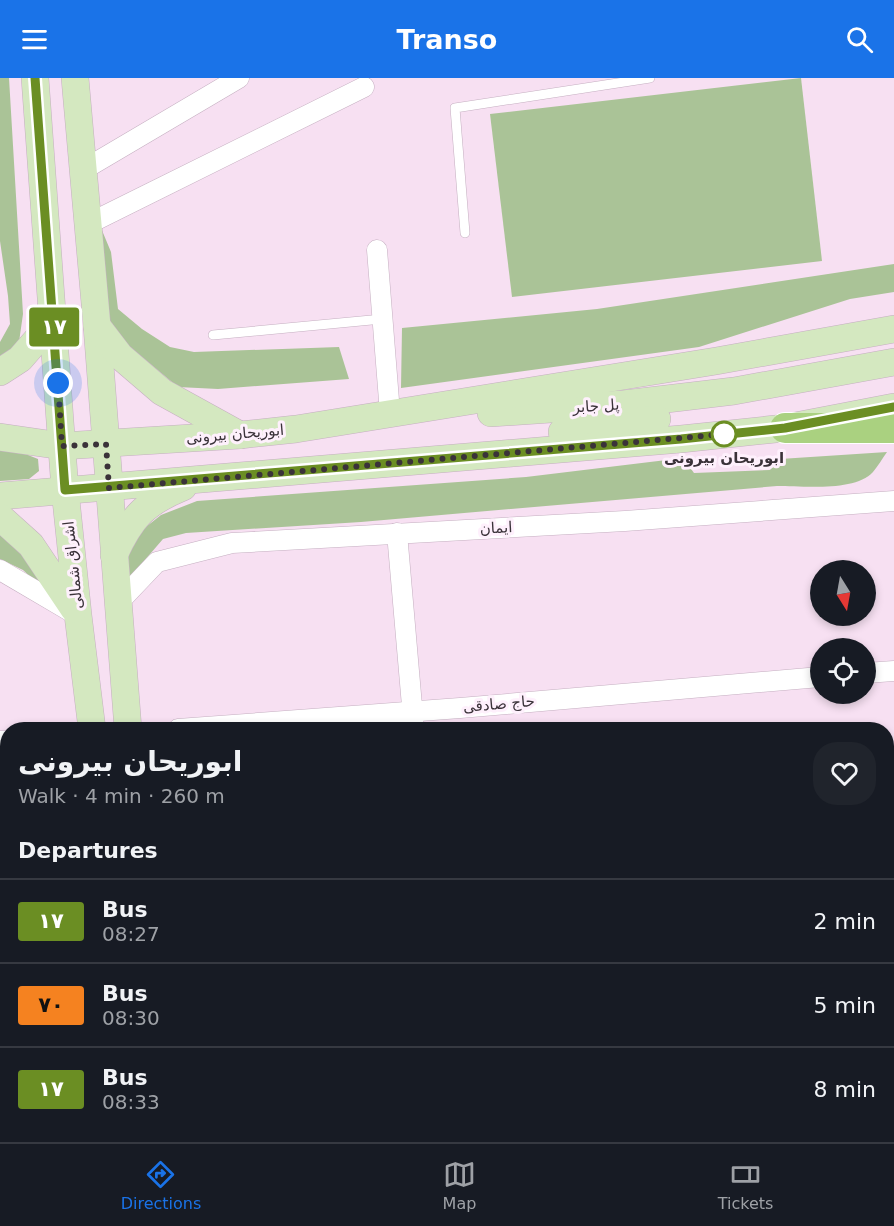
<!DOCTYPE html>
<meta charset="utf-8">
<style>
:root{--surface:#171b24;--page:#20242c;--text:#f1f3f6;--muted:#9ea1a6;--line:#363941;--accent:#1a73e8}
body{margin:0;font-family:"DejaVu Sans","Noto Sans Arabic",sans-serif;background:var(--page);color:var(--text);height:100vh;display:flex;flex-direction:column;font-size:22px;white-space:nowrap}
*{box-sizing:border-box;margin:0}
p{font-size:20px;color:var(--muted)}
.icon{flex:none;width:33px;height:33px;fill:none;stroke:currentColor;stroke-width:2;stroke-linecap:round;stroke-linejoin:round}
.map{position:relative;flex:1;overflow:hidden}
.panel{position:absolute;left:0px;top:644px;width:894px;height:422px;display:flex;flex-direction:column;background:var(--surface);border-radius:24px 24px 0 0;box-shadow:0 3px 9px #0003}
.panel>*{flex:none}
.badge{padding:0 12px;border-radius:4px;font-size:21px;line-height:39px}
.needle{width:39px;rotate:169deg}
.buttons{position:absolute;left:810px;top:482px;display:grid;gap:12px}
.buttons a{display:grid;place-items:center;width:66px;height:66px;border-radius:50%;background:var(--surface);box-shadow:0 3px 9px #0003;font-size:30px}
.you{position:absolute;width:30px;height:30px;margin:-15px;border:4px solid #fff;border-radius:50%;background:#1a73e8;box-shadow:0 0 0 9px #1a73e833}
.map>.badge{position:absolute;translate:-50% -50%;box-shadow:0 0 0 3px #fff}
h2{padding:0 18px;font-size:22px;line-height:54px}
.round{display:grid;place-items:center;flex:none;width:63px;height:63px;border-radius:24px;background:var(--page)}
.summary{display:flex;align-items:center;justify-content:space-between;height:102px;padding:0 18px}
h1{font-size:28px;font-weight:700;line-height:45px}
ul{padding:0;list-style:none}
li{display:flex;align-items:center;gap:18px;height:84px;padding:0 18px;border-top:2px solid var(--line)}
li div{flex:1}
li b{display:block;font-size:22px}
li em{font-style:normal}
li .badge{min-width:66px;font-weight:700;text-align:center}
header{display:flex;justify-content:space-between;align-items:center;height:78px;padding:0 18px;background:var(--accent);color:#fff;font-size:27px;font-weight:700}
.dock{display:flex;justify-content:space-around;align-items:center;height:84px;border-top:2px solid var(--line);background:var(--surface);font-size:16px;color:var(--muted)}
.dock a{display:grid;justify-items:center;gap:3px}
.dock .active{color:var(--accent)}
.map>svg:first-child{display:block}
.green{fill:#aac397}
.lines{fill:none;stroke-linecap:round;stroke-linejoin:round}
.lane-casing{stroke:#c5afc1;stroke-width:10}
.street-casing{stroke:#c5afc1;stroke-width:21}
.secondary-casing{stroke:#c5afc1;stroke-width:28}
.primary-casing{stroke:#fff;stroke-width:32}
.lane{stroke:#fff;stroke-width:9}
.street{stroke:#fff;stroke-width:20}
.secondary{stroke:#d4e8c0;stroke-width:27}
.primary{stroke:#aad180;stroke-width:30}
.line-casing{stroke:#fff;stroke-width:14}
.line{stroke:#6b8e23;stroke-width:9}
.walk{stroke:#3a3239;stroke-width:6;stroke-dasharray:0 10.8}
.stop-dot{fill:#fff;stroke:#6b8e23;stroke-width:3}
.labels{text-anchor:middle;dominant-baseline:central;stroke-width:6;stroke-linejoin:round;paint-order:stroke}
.street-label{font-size:15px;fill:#3a3239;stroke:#fef0fc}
.stop-label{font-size:15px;font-weight:bold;fill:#3a3239;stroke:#fef0fc}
</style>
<header><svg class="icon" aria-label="menu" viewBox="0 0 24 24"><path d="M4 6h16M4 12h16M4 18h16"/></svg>Transo<svg class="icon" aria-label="search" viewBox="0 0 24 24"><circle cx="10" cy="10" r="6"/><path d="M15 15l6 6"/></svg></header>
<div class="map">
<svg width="894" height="1064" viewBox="0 0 894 1064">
<rect width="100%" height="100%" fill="#f7e0f2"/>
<g class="green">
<polygon points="0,0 9,0 23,236 19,264 0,282 0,264 10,246 8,218 0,163"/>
<polygon points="801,0 822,183 512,219 490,36"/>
<polygon points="101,150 111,174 118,231 142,251 170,269 194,274 339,269 349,301 218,311 178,309 113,255 102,235"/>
<polygon points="894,186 894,214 850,221 699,269 401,310 402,250 597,231"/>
<polygon points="0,372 23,375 38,381 39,393 29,401 0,403"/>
<path d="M887 374C882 381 878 388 873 394 855 414 803 408 777 408L361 444 186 455 163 461 125 505 124 482 137 456 161 437 197 423 526 399 683 380 694 395 770 392 780 381Z"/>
<polygon points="0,456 28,478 47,514 23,492 0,481"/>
</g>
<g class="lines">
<defs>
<g id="lane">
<polyline points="465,155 455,30 650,0"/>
<polyline points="213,257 382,241"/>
</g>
<g id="street">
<polyline points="83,92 239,0"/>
<polyline points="88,146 364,9"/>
<polyline points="377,172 390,335"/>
<polyline points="397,455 414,651"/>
<polyline points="0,492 75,536"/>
<polyline points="118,525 157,484 232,465 625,443 894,423"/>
<polyline points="866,595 894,593"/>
<polyline points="178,651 460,630 820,599"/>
<polyline points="0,663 8,663"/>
<polyline points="886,809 894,808"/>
<polyline points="0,881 8,880"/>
<polyline points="886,1031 894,1031"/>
<polyline points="449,1058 449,1064"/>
<polyline points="488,1064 567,1058"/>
</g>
<g id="secondary">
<polyline points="35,0 65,412 78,537 92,651"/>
<polyline points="75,0 97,248 128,651"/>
<polyline points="97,248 120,278 162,314 240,357"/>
<polyline points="0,294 20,281 48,249 51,230"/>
<polyline points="491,335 624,326 734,313 894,284"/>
<polyline points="562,354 657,341"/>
<polyline points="0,359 62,368 240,357 296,351 716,283 894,251"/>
<polyline points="0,418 681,361 785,350 894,329"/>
<polyline points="0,439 31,467 74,531"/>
<path d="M114 477C131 440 144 425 183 409"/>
<polyline points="160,1058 160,1064"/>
<polyline points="108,1064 112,1058"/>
</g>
<polyline id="primary" points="785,350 894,350"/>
</defs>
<use href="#lane" class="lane-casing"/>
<use href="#street" class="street-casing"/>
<use href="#secondary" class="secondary-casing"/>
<use href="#primary" class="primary-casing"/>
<use href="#lane" class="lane"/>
<use href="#street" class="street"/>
<use href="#secondary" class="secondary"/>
<use href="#primary" class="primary"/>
</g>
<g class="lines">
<defs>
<polyline id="line" points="35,0 65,412 681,361 785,350 894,329"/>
</defs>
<use href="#line" class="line-casing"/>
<use href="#line" class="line"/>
<polyline class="walk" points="58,305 62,368 106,366 109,410 727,356 724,356"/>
</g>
<circle class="stop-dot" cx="724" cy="356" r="12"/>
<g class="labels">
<g class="street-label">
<text transform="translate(596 328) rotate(-4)">پل جابر</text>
<text transform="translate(235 356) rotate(-5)">ابوریحان بیرونی</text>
<text transform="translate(496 450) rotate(-3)">ایمان</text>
<text transform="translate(73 487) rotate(-96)">اشراق شمالی</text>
<text transform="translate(499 626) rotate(-5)">حاج صادقی</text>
</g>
<g class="stop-label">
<text x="724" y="380">ابوریحان بیرونی</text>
</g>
</g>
</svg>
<div class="buttons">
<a><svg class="needle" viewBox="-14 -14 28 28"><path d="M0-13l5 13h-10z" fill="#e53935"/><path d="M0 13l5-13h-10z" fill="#9ea1a6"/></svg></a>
<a><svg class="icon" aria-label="locate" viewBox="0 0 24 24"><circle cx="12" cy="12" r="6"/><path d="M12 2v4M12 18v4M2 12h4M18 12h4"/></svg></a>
</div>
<div class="you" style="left:58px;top:305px"></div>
<b class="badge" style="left:54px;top:249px;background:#6b8e23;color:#fff">۱۷</b>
<section class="panel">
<div class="summary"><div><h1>ابوریحان بیرونی</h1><p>Walk · 4 min · 260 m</p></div><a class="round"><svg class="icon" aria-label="heart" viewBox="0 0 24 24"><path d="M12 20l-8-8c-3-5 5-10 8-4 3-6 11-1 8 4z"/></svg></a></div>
<h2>Departures</h2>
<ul>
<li><span class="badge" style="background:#6b8e23;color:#fff">۱۷</span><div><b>Bus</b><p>08:27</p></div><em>2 min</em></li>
<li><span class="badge" style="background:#f58220;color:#111">۷۰</span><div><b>Bus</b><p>08:30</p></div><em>5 min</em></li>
<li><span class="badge" style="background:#6b8e23;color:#fff">۱۷</span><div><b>Bus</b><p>08:33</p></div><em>8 min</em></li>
</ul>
</section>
</div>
<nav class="dock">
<a class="active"><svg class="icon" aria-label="directions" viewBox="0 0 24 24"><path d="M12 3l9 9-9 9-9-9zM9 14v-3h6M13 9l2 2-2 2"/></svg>Directions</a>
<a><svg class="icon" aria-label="map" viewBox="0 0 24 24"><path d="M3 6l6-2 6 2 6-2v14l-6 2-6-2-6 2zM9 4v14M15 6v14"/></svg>Map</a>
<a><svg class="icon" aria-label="tickets" viewBox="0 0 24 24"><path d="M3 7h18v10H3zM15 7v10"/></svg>Tickets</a>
</nav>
